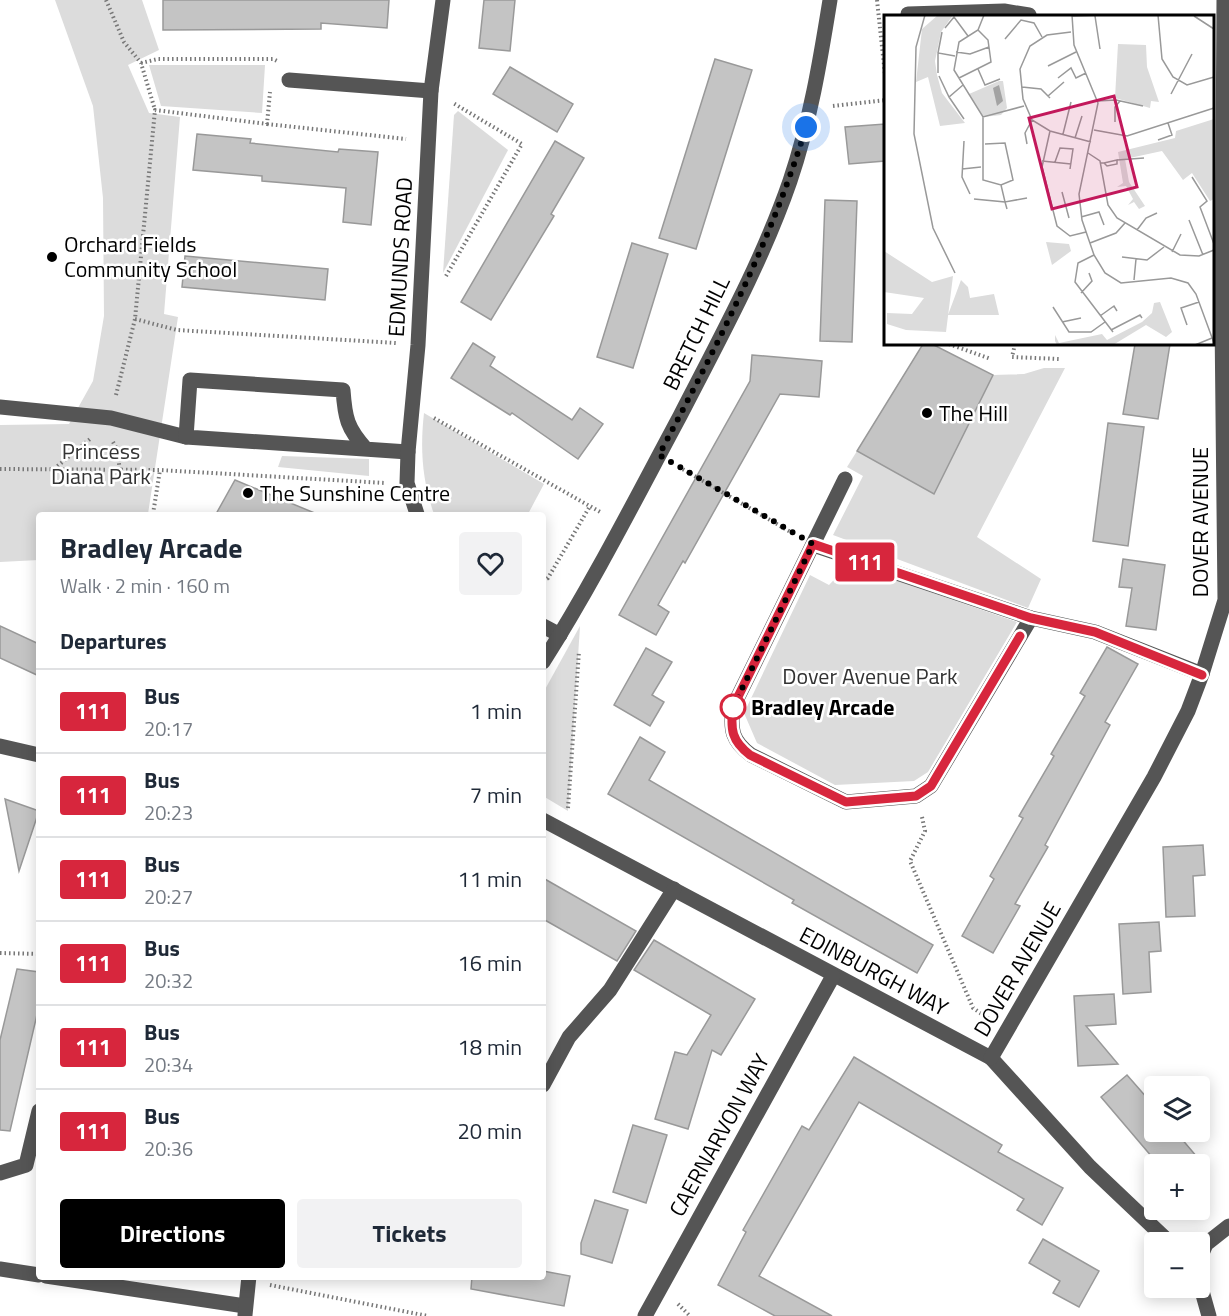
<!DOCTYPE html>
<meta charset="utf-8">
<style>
:root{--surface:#fff;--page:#f2f2f3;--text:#1f2937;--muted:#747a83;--line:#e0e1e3;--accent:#000}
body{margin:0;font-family:"Titillium Web",sans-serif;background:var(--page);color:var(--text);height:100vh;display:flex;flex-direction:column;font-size:22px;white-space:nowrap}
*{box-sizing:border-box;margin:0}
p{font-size:20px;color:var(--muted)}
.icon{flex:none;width:33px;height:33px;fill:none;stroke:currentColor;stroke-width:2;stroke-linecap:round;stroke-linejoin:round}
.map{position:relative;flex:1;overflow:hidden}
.sheet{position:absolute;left:36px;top:512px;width:510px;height:768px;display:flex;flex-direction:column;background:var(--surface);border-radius:6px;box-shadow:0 3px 15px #0003}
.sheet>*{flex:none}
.badge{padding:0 12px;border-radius:4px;font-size:21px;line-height:39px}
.buttons{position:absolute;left:1144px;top:1076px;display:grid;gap:12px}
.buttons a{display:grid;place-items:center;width:66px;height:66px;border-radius:6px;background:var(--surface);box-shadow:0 3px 15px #0003;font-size:30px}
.you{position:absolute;width:30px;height:30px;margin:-15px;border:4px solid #fff;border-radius:50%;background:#1a73e8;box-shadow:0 0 0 9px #1a73e833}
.map>.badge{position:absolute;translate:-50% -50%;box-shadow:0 0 0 3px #fff}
h2{padding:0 24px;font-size:22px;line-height:54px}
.round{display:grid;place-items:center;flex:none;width:63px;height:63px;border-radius:6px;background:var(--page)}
.headline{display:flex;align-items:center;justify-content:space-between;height:102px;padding:0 24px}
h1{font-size:28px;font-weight:700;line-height:45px}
.primary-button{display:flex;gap:12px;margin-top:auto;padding:12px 24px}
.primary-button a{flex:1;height:69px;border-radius:6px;background:var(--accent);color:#fff;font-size:24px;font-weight:700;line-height:69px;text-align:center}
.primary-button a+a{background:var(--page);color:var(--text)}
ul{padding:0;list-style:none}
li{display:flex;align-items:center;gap:18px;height:84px;padding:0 24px;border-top:2px solid var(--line)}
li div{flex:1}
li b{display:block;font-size:22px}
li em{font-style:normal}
li .badge{min-width:66px;font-weight:700;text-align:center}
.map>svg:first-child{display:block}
.green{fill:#dcdcdc}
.building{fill:#c4c4c4;stroke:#999;stroke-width:1.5}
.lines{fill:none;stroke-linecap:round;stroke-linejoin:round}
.path{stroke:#777;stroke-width:4;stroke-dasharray:1.5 3;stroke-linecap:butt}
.minor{stroke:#555;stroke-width:15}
.line-casing{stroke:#fff;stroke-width:14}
.line{stroke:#d7263d;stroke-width:9}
.walk{stroke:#000;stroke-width:6;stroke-dasharray:0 10.8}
.poi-dot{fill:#000;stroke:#fff;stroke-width:2}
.stop-dot{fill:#fff;stroke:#d7263d;stroke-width:3}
.labels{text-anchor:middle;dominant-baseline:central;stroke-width:5;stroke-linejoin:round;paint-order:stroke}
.poi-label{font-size:22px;fill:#000;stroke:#fff;text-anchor:start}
.street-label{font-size:22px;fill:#000;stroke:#fff}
.park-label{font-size:22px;fill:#333;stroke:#fff}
.stop-label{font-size:22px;font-weight:bold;fill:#000;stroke:#fff;text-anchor:start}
.inset-road{fill:none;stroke:#999;stroke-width:1.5}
.view{fill:#c2185b;fill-opacity:0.15;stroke:#c2185b;stroke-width:3}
.inset-edge{fill:none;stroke:#000;stroke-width:3}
</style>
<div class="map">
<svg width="1229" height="1316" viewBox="0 0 1229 1316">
<rect width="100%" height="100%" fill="#fff"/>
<g class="green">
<polygon points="55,0 142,0 159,50 128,65 149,113 180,117 164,314 178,317 148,514 39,514 39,560 0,562 0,425 69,424 93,381 104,316 103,198 93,106"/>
<polygon points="149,65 265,65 262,113 161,106"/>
<polygon points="458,111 508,150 443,273 454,115"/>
<polygon points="1044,368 1065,368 977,537 1041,579 1028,608 833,535 863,476 847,467 857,451 934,494 993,375 1024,374"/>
<path d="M424 413 544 484 528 514H434C422 481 420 448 424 413Z"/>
<polygon points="282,456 369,459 369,476 278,467"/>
<polygon points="849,564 1017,622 928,772 914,781 835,785 757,743 744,713 810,575 829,585"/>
<polygon points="580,626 568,811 543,796 543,693"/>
</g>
<g class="building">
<polygon points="163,0 389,0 387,28 321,23 321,29 163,30"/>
<polygon points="484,0 515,0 510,51 479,48"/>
<polygon points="715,59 752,70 696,249 659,238"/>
<polygon points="510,67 573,104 557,132 493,94"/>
<polygon points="885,124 885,161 849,164 845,127"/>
<polygon points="197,134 251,139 250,143 338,152 339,149 378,152 371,225 343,222 346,188 262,181 262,176 193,170"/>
<polygon points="555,141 584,158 551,214 554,216 491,320 461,302"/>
<polygon points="825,200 857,201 852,342 820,341"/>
<polygon points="632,243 668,254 633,368 597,357"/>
<polygon points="185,256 328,269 325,300 182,287"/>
<polygon points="473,343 495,357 490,366 572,420 580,408 603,424 578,459 512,413 510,415 451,378"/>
<polygon points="923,344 932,344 993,375 934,494 857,451"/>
<polygon points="1135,344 1170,344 1158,419 1123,414"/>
<polygon points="752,355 822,361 819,397 780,394 685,563 683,561 658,605 669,612 656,635 619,615 750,381"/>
<polygon points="1108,423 1144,427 1128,546 1093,541"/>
<polygon points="235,480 317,514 216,514"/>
<polygon points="1123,559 1165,565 1156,630 1126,626 1132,588 1119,587"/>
<polygon points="0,626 39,644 39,676 0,658"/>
<polygon points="1107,647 1138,664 1105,722 1110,725 1045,845 1048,847 1015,904 1020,906 993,953 962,936 994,879 990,876 1023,818 1019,816 1054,756 1051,754 1085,696 1080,693"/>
<polygon points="646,648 672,662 652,695 664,702 650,726 614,705"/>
<polygon points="640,737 665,752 649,780 933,945 917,973 792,903 794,900 608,794"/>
<polygon points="5,799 39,811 19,871"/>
<polygon points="1203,845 1205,875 1193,876 1195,916 1166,917 1163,847"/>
<polygon points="543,878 636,931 617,961 543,919"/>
<polygon points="1159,922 1161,951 1149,952 1151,992 1123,994 1119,924"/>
<polygon points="654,940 755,999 721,1055 712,1050 688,1129 655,1119 675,1052 687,1055 711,1015 634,970"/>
<polygon points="17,969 39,972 39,1006 10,1131 0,1130 0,1040"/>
<polygon points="1114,994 1116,1024 1086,1026 1118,1064 1078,1066 1074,996"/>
<polygon points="854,1057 1002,1145 998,1152 1063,1188 1042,1225 1017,1210 1024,1199 859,1102 759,1276 832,1316 775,1316 718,1285 746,1232 743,1230 802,1126 809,1130"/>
<polygon points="1127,1075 1155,1107 1155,1131 1175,1131 1203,1164 1158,1164 1101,1097"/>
<polygon points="633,1125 667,1135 646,1203 613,1192"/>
<polygon points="595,1200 628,1210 612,1263 581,1254 581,1243"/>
<polygon points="1043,1239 1099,1271 1079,1307 1053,1293 1060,1281 1029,1263"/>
<polygon points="543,1271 570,1276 564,1306 471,1289 472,1276 543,1276"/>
</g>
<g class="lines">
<g class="path">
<polyline points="106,0 124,42 141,63 155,110"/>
<polyline points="877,0 886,84"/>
<polyline points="141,63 158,59 273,59 277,61"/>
<polyline points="833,106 886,100"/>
<polyline points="267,124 406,139"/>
<polyline points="446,276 522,144 453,103"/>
<polyline points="135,319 177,330 396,343"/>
<polyline points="949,344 991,359"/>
<polyline points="1015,344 1012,357 1060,359"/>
<polyline points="116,395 135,319 155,110 267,124 270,92"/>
<polyline points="434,418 602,513"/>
<polyline points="113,442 117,449 120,471"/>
<polyline points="679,467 794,534"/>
<polyline points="0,469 160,470 385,483"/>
<polyline points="54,469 90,439"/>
<polyline points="153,514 160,470"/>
<polyline points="543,581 548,578 590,506"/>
<polyline points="568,808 579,651"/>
<polyline points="922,817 925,831 910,861 973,1008 989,1019"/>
<polyline points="0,953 39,954"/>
<polyline points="270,1285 428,1316"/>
<polyline points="678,1304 690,1316"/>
</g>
<g class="minor">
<polyline points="908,14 1004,11 1029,15"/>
<polyline points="289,80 431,91"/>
<polyline points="0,407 111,418 186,437"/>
<path d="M366 449C347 428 345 418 343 390L190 380 186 437 408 452"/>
<path d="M845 479 733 707C730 730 732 741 751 755L846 802 916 796 931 786 1031 618"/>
<polyline points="417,514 407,483 408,452 418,345 431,91 443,0"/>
<polyline points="813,545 1031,618 1095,632 1202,674"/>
<polyline points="543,626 560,635"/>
<path d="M543 662C593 583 636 498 680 416 719 340 762 262 790 181 810 122 820 62 830 0"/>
<polyline points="0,746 39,755"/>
<polyline points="543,820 991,1058 1090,1167 1169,1242"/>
<polyline points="991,1058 1154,777 1188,711 1202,674 1225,600 1222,320 1224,0"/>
<polyline points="543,1085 569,1037 610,990 674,889"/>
<polyline points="0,1173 26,1165 39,1111"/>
<polyline points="1200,1258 1206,1244 1229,1226"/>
<polyline points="0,1269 39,1275"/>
<polyline points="46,1276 245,1306"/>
<polyline points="1200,1284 1209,1316"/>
<polyline points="245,1315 249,1276"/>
<polyline points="645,1316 833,976"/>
</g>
</g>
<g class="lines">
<defs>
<path id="line" d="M1020 636 931 786 916 796 846 802 750 755C732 741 730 730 733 707L813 544 1031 618 1095 632 1202 675"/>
</defs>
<use href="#line" class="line-casing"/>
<use href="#line" class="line"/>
<path class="walk" d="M733 707 813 544 659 455C715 349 771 243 806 127"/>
</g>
<g class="poi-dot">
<circle cx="52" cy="257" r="6"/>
<circle cx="927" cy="413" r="6"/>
<circle cx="248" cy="493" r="6"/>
</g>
<circle class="stop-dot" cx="733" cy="707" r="12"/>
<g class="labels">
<g class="poi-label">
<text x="64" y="244">Orchard Fields<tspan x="64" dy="25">Community School</tspan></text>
<text x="939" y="413">The Hill</text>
<text x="260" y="493">The Sunshine Centre</text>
</g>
<g class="street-label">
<text transform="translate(400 257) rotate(-87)">EDMUNDS ROAD</text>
<text transform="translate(696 333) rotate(-64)">BRETCH HILL</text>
<text transform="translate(1200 522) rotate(-90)">DOVER AVENUE</text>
<text transform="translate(1017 969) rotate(-60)">DOVER AVENUE</text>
<text transform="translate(874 971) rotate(28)">EDINBURGH WAY</text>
<text transform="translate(719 1135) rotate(-61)">CAERNARVON WAY</text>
</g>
<g class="park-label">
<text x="101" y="451">Princess<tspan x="101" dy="25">Diana Park</tspan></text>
<text x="870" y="676">Dover Avenue Park</text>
</g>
<g class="stop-label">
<text x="751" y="707">Bradley Arcade</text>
</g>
</g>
<g transform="translate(884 15)">
<rect width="330" height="330" fill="#fff"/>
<path d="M54 0H69L57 17 51 46 53 60 58 78 81 108 56 111 44 62 32 67 38 14ZM234 29 262 30 263 52 275 87 267 86 266 93 231 83ZM115 66H119L123 93 117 100 99 102 85 79ZM330 104V184L326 186 308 158 299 165 278 136 241 144 245 167 261 191 255 194 250 187 244 190 249 184 242 171 233 172 239 168 234 137 291 123 292 116ZM162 227 185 229 187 236 168 250ZM0 236 48 267 69 261 62 317 22 315 3 309V298L28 299 40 283 0 277ZM77 265 84 272 86 283 110 279 115 300H64ZM276 287 288 317 282 322 262 310 229 330H173L171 326V320L175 328 218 319 223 325 258 307 268 298 270 288Z" fill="#dcdcdc"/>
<path d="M115 70 119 86 113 91 109 73Z" fill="#a3a3a3"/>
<path class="inset-road" d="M41 0 32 32 30 119 49 213 71 258M100 0 94 15 75 27 70 55 99 102 140 91M188 0 190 30 214 88 195 179 198 205 210 240 221 258 237 268 287 263 304 268 312 279 330 328M274 0 278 44 289 62 303 70 330 62M188 1 217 0M211 1 216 34M310 1 330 14M61 13 70 2 84 21M58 17 54 38 71 41M187 17 163 20 146 31 136 54 139 84 148 105 166 116 207 127M121 24 137 5 150 8 158 22M72 37 86 39 105 32M164 51 192 37M94 54 101 70 116 64M54 58V38M55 61 65 82 79 70M75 63 107 47 104 25 94 15M174 63 187 53 192 63 202 58M138 72 157 74 166 83M287 79 308 39M164 81 180 67M65 82 80 104M213 86 232 85 259 91M99 102V165L117 170 129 165 121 128 101 129M231 107V92L236 86M210 115 243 121 330 93M166 116 158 152 173 211 186 221 202 217M179 119 187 87M191 123 198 101M274 125 288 120 284 108M80 126 78 162 86 179M143 129 141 118 148 105M204 138 216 146 224 190 233 203 296 240 315 241 330 235M233 145 260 143M158 146 187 149M171 147 176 133 189 134 186 154M217 148H220L233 145V149L223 151 220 148M78 154 97 152M308 162 323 186 316 192 330 229M117 170 121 187 143 183M178 177 185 203M90 184 121 187 123 194M197 202 215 197 220 210M305 205 319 240M253 215 262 203 273 198M206 228 232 218 241 208M288 237 297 219M210 240 194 248 191 267 229 317M238 242 263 245 280 232M250 265 252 244M197 278 208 266 205 258M169 292 185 317H207L221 307M216 301 230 291 233 296M178 307 197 303M303 310 297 293 315 287M227 315 256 300 258 303M311 330 328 323"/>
<path class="view" d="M230 81 253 172 168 194 145 103Z"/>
<rect width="330" height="330" class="inset-edge"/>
</g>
</svg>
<div class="buttons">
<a><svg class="icon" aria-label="layers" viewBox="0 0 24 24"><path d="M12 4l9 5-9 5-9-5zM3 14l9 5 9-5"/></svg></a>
<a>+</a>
<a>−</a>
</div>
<div class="you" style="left:806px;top:127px"></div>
<b class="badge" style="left:865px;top:562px;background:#d7263d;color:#fff">111</b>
<section class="sheet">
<div class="headline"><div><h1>Bradley Arcade</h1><p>Walk · 2 min · 160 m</p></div><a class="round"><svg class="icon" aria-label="heart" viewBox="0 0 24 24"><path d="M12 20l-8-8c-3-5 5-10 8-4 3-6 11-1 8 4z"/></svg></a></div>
<h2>Departures</h2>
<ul>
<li><span class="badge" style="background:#d7263d;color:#fff">111</span><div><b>Bus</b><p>20:17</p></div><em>1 min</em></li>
<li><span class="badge" style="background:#d7263d;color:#fff">111</span><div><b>Bus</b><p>20:23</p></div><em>7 min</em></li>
<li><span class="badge" style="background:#d7263d;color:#fff">111</span><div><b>Bus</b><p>20:27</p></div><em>11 min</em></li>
<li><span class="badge" style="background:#d7263d;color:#fff">111</span><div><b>Bus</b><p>20:32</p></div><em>16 min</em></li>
<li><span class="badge" style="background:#d7263d;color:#fff">111</span><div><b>Bus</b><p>20:34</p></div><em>18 min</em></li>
<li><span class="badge" style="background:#d7263d;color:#fff">111</span><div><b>Bus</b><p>20:36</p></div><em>20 min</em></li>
</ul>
<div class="primary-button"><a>Directions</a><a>Tickets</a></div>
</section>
</div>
